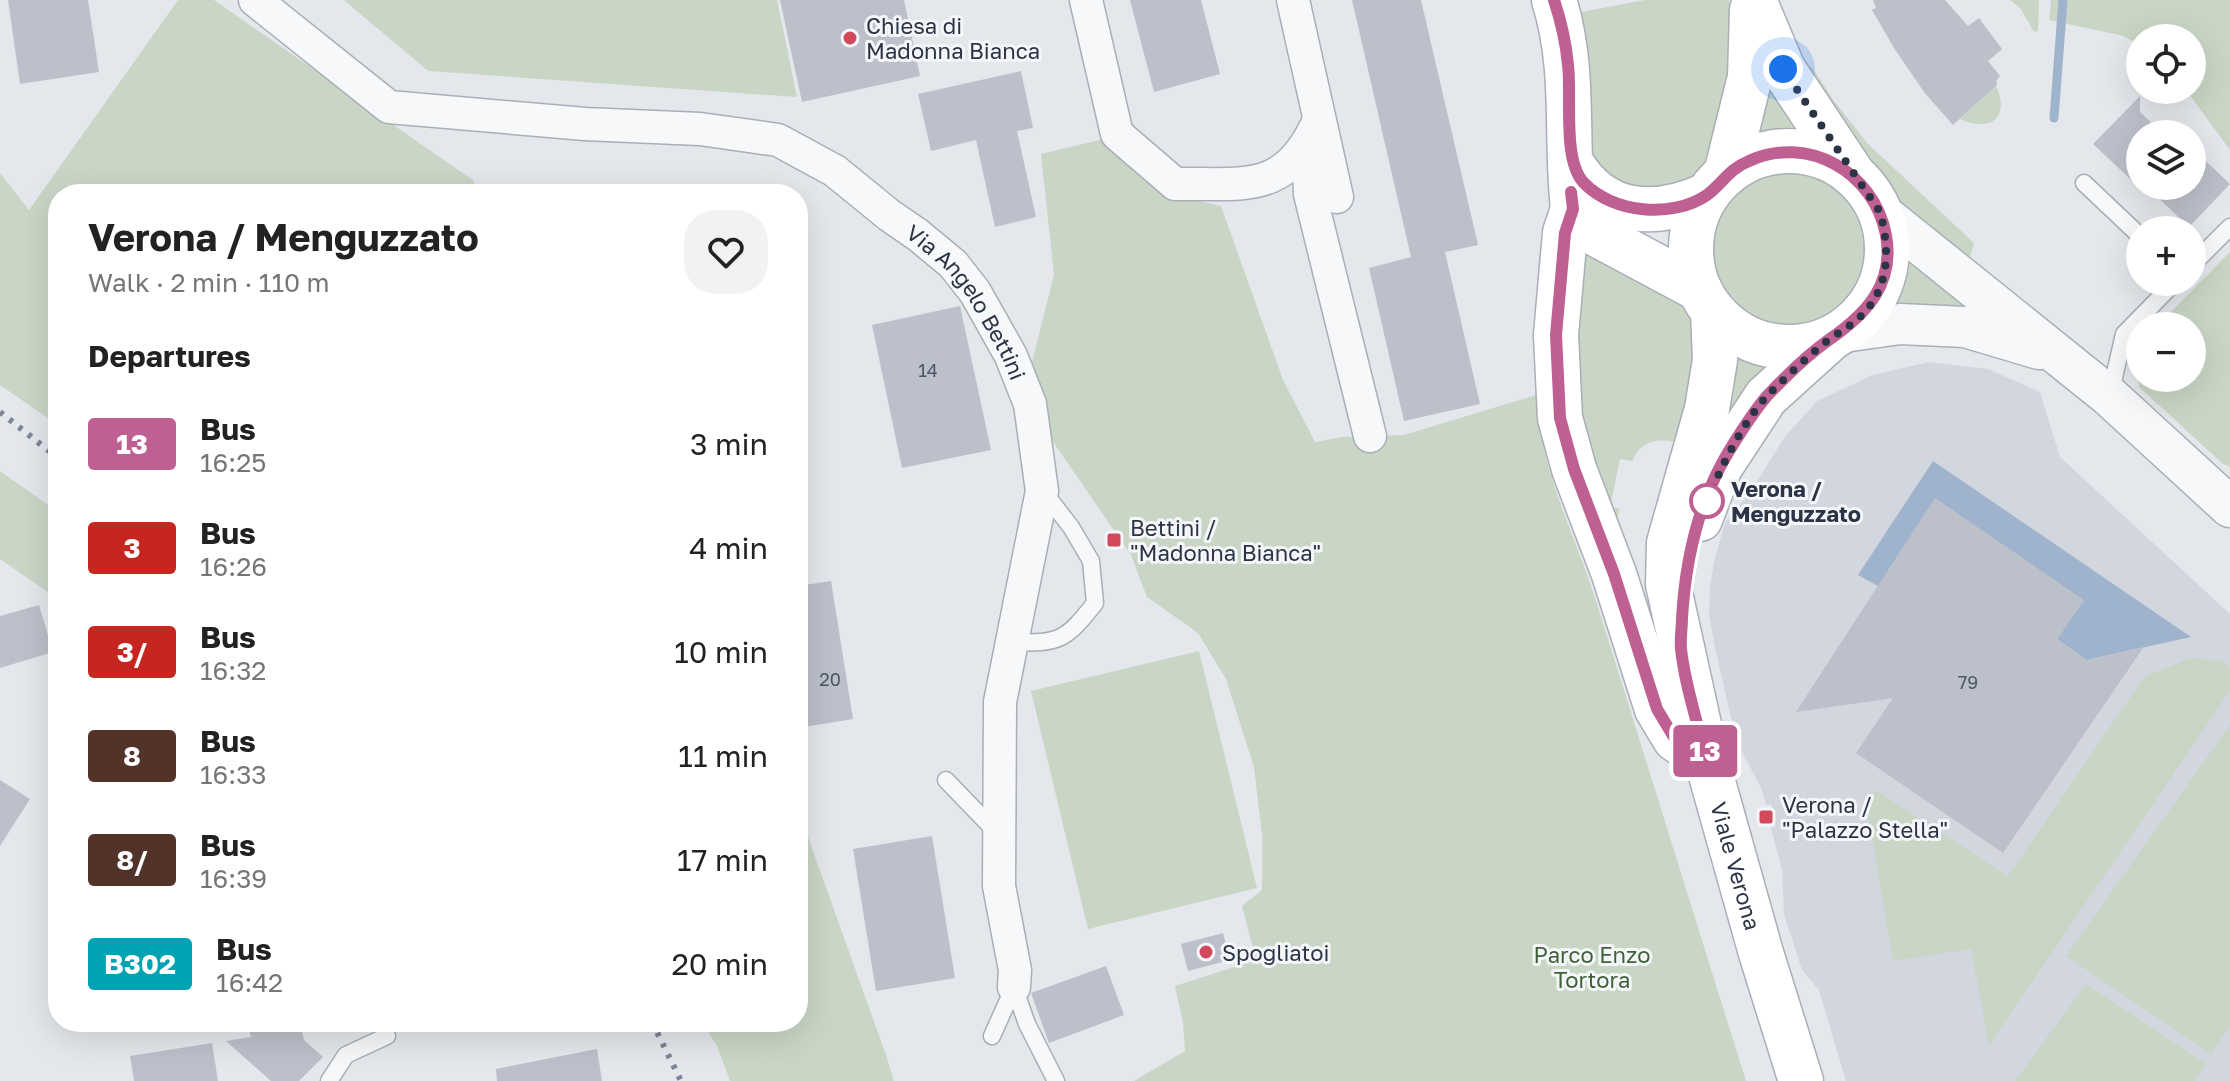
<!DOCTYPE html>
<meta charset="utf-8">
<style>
:root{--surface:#fff;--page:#f2f2f2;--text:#222;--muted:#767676}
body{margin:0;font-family:"Golos Text",sans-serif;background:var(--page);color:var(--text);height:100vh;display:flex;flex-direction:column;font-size:30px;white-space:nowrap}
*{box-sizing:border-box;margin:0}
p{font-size:26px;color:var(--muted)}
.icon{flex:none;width:44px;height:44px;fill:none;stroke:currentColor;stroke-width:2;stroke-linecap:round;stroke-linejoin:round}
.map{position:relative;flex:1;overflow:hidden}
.panel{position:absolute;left:48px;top:184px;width:760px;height:848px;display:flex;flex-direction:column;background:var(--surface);border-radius:32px;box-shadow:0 8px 32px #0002}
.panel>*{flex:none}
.badge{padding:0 16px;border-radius:6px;font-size:28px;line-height:52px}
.controls{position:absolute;left:2126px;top:24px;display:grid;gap:16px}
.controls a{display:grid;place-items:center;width:80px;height:80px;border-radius:50%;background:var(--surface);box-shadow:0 8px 32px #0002;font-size:40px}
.you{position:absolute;width:40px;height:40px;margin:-20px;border:6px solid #fff;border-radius:50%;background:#1a73e8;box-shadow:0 0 0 12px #1a73e833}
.map>.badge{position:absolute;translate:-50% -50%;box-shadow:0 0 0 4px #fff}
h2{padding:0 40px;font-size:30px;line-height:72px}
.round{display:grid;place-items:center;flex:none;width:84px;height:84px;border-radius:32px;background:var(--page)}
.overview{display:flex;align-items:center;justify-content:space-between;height:136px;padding:0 40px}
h1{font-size:38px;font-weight:700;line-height:60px}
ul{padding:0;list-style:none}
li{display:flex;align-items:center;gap:24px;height:104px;padding:0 40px}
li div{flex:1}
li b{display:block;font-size:30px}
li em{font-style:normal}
li .badge{min-width:88px;font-weight:700;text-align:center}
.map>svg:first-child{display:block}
.built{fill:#d2d6de}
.green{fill:#c9d6c5}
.water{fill:#9fb4cc}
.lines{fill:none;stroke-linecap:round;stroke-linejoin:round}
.stream{stroke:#9fb4cc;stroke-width:9}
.building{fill:#bbc0ca}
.service-casing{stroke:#a9aeb7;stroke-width:19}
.minor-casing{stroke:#a9aeb7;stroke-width:35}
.tertiary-casing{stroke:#a9aeb7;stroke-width:43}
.secondary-casing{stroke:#a9aeb7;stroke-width:47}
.service{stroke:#f7f8fa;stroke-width:16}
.minor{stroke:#f7f8fa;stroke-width:32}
.tertiary{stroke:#f7f8fa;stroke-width:40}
.secondary{stroke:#fff;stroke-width:44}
.rail{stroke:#7d8696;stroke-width:6;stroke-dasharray:4 8;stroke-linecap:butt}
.line-casing{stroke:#fff;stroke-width:18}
.line{stroke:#bf6092;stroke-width:12}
.walk{stroke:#2b3445;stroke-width:8;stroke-dasharray:0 14.4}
.poi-dot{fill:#d1495b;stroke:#f4f6f9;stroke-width:3}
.stop-dot{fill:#fff;stroke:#bf6092;stroke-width:4}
.labels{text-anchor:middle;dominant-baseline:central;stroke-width:6;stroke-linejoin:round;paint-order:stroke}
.number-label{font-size:18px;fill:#4f5766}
.poi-label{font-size:22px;fill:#2b3445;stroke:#f4f6f9;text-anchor:start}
.street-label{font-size:22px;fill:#2b3445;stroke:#f4f6f9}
.stop-label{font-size:22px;font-weight:bold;fill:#2b3445;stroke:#f4f6f9;text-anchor:start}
.park-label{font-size:22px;fill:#3f6138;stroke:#f4f6f9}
</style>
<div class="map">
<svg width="2230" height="1081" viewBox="0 0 2230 1081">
<rect width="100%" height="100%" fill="#e4e7ec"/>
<polygon class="built" points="1929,362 1988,369 2040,392 2060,457 2230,614 2230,1081 1846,1081 1819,990 1802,970 1784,914 1782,870 1771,828 1776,826 1771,804 1766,805 1762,790 1736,740 1714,643 1709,615 1710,588 1714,562 1725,523 1751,491 1784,438 1817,401 1873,375"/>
<g class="green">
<polygon points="178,0 214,0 474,181 475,194 58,194 58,425 0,385 0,173 29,210"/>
<polygon points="344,0 777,0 797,97 428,71"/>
<polygon points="1645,0 1729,0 1735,41 1712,155 1686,187 1637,198 1587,156 1576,13"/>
<polygon points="2010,0 2039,0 2038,31 2034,32 2021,9"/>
<polygon points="2051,0 2230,0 2230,150 2186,90 2192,90 2192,38 2140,38 2140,46 2124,36 2049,20"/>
<polygon points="1812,67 1834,101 1868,144 1974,243 1971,254 1965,262 1904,208 1884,180 1862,157 1800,72"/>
<polygon points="1774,81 1796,126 1755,133 1759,103"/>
<path d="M1996 86C2011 118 1989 133 1960 119Z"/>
<path d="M1108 138 1176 196 1221 206 1283 380 1315 442 1343 437 1404 435 1536 395C1540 470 1575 534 1597 604 1647 763 1696 922 1746 1081H1134L1185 1051 1183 1023 1175 986 1256 960 1242 906 1262 890V835L1254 767 1226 679 1198 633 1147 597 1131 555 1049 436 1026 386 1054 275 1041 154Z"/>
<circle cx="1790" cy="250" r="78"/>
<path d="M1571 235 1675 292 1687 309 1696 327 1684 444C1661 438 1643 437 1632 461L1620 459 1610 507 1620 509 1616 522 1583 470Z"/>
<polygon points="2230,252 2230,467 2222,463 2139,387 2135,348 2140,343 2140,378 2192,378 2192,326 2157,326"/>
<polygon points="1911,264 1966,302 1961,313 1893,311 1900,297 1908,267"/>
<polygon points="1733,354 1772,366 1733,419 1720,414"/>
<polygon points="0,471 58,512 58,599 0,559"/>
<polygon points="1199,651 1257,888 1088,929 1031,691"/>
<polygon points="2191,658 2222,661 2230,669 2230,691 1989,1045 1971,949 1893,961 1865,798 1877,791 2008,876 2144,677"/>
<polygon points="2230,725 2230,1026 2211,1054 2066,956"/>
<polygon points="798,809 887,1058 894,1081 730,1081 717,1046 702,1022 798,1022"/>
<polygon points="2086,984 2206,1064 2194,1081 2015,1081"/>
</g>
<polygon class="water" points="1933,461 2191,637 2086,660 2057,639 2083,601 1935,499 1878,586 1858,575"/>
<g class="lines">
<polyline class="stream" points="2054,118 2063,0"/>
</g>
<g class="building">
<polygon points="8,0 88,0 99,72 20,84"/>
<polygon points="780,0 904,0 920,76 802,102"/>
<polygon points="1130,0 1201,0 1220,74 1154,92"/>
<polygon points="1352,0 1421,0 1478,245 1445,252 1480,404 1404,421 1369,268 1411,257"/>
<polygon points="1873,0 1945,0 1968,26 1979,18 2002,49 1988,61 2000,76 1996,81 1997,85 1953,125 1924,92 1894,48 1872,10 1876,8"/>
<polygon points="1021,71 1033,128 1017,131 1036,217 995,227 976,140 931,151 918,94"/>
<polygon points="2140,96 2140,112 2163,134 2140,134 2140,188 2093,144"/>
<polygon points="2192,148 2230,184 2189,227 2146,186 2192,186"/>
<polygon points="960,306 991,450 902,468 872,325"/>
<polygon points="1935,498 2084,600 2057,639 2086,660 2143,648 2003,853 1856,753 1893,698 1796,712"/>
<polygon points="831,581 853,719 798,728 798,586"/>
<polygon points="39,605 53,652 0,668 0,616"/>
<polygon points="0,780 30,799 0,846"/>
<polygon points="932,836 955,978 876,991 853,849"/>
<polygon points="1223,933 1230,960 1188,971 1181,944"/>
<polygon points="1106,966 1124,1015 1049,1043 1031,993"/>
<polygon points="247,1022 300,1022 304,1040 323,1057 299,1081 271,1081 226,1041 251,1037"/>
<polygon points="212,1043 218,1081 134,1081 130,1056"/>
<polygon points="597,1049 602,1081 497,1081 496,1069"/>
</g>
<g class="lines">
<defs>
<g id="service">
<polyline points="2084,183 2140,236"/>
<polyline points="2192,265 2230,227"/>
<polyline points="2110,395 2124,334 2175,282"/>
<path d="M1012 642C1060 644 1066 640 1095 603L1091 561 1071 527 1043 491"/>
<polyline points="946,780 998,834"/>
<polyline points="1014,987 1027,1024 1056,1081"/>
<polyline points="992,1036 1014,987"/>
<polyline points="329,1081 346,1055 387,1036"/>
</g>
<g id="minor">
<path id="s1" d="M255 0 389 107 585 124 700 129 778 140 835 171 889 215 918 235 953 264 975 292 1011 356 1030 404 1042 491 1000 702 999 886 1015 970 1014 987"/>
<path d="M1086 0 1117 134 1175 184C1246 183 1286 195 1319 120"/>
<polyline points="1293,0 1337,197"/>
<polyline points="1308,144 1310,194 1370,436"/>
</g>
<g id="tertiary">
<polyline points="1880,212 2109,396 2230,507"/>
<polyline points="1843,332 1900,324 1965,327 2039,349"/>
</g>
<g id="secondary">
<path d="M1554 0C1576 69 1565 138 1573 209L1582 223 1598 235 1699 289"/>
<polyline points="1754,0 1783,69 1852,173"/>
<circle cx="1789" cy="249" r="98"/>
<path d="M1572 164C1604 217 1655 218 1707 195"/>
<polyline points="1726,174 1750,77 1752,10"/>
<polyline points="1573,209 1565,233 1556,335 1560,418 1574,469 1614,574 1657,709 1675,739 1707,761"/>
<path id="s2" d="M1713 312 1715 360 1707 409 1669 543 1668 584 1707 761 1761 953 1801 1081"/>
<polyline points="1700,519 1720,467 1766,397 1829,340"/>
</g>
</defs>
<use href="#service" class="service-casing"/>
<use href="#minor" class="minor-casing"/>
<use href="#tertiary" class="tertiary-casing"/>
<use href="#secondary" class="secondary-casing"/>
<use href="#service" class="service"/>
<use href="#minor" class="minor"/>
<use href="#tertiary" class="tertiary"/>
<use href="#secondary" class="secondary"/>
<g class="rail">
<polyline points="0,412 58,458"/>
<polyline points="652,1022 681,1081"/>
</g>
</g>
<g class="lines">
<defs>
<path id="line" d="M1554 0C1561 21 1566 43 1568 65 1572 96 1562 160 1584 183 1613 213 1672 219 1707 195 1722 184 1729 169 1749 161 1808 134 1874 172 1886 235 1895 284 1866 314 1830 339 1810 353 1784 378 1767 396 1753 412 1730 448 1720 467 1696 513 1685 567 1682 618 1682 628 1680 639 1681 649 1685 686 1698 724 1707 761L1675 739 1657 709 1614 574 1574 469 1560 418 1556 335 1565 233 1573 209 1571 192"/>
</defs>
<use href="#line" class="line-casing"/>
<use href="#line" class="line"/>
<path class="walk" d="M1707 501C1720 469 1744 420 1768 395 1786 377 1807 357 1827 341 1839 332 1851 326 1862 315 1890 287 1890 248 1880 212L1783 69"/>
</g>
<g class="poi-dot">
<circle cx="850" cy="38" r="8"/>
<rect x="1106" y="532" width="16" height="16" rx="4"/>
<rect x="1758" y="809" width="16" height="16" rx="4"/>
<circle cx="1206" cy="952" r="8"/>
</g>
<circle class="stop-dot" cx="1707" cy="501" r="16"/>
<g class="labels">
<g class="number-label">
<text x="928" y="370">14</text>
<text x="830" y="679">20</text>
<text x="1968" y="682">79</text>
</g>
<g class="poi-label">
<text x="866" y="25">Chiesa di<tspan x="866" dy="25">Madonna Bianca</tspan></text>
<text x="1130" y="527">Bettini /<tspan x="1130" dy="25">"Madonna Bianca"</tspan></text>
<text x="1782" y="804">Verona /<tspan x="1782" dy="25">"Palazzo Stella"</tspan></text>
<text x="1222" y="952">Spogliatoi</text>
</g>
<g class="street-label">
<text stroke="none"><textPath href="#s1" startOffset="816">Via Angelo Bettini</textPath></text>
<text stroke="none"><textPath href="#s2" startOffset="568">Viale Verona</textPath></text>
</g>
<g class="stop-label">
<text x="1731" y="488">Verona /<tspan x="1731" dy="25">Menguzzato</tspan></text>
</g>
<g class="park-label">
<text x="1592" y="954">Parco Enzo<tspan x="1592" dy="25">Tortora</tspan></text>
</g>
</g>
</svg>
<div class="controls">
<a><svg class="icon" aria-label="locate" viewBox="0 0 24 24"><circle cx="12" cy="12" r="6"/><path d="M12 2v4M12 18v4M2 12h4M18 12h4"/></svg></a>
<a><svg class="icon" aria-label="layers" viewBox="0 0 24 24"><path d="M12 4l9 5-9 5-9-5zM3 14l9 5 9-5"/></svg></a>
<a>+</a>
<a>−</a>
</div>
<div class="you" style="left:1783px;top:69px"></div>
<b class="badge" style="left:1705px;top:751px;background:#bf6092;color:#fff">13</b>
<section class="panel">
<div class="overview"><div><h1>Verona / Menguzzato</h1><p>Walk · 2 min · 110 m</p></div><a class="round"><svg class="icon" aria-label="heart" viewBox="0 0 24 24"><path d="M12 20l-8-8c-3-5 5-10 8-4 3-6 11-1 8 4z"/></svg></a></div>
<h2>Departures</h2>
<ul>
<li><span class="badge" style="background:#bf6092;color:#fff">13</span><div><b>Bus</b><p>16:25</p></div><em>3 min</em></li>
<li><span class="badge" style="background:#c52720;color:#fff">3</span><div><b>Bus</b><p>16:26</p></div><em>4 min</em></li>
<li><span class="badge" style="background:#c52720;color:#fff">3/</span><div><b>Bus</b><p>16:32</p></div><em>10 min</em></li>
<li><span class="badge" style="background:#52332a;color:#fff">8</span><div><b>Bus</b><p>16:33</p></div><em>11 min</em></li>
<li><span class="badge" style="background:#52332a;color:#fff">8/</span><div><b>Bus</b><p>16:39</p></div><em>17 min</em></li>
<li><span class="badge" style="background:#00a3b4;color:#fff">B302</span><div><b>Bus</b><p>16:42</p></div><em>20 min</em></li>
</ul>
</section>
</div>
